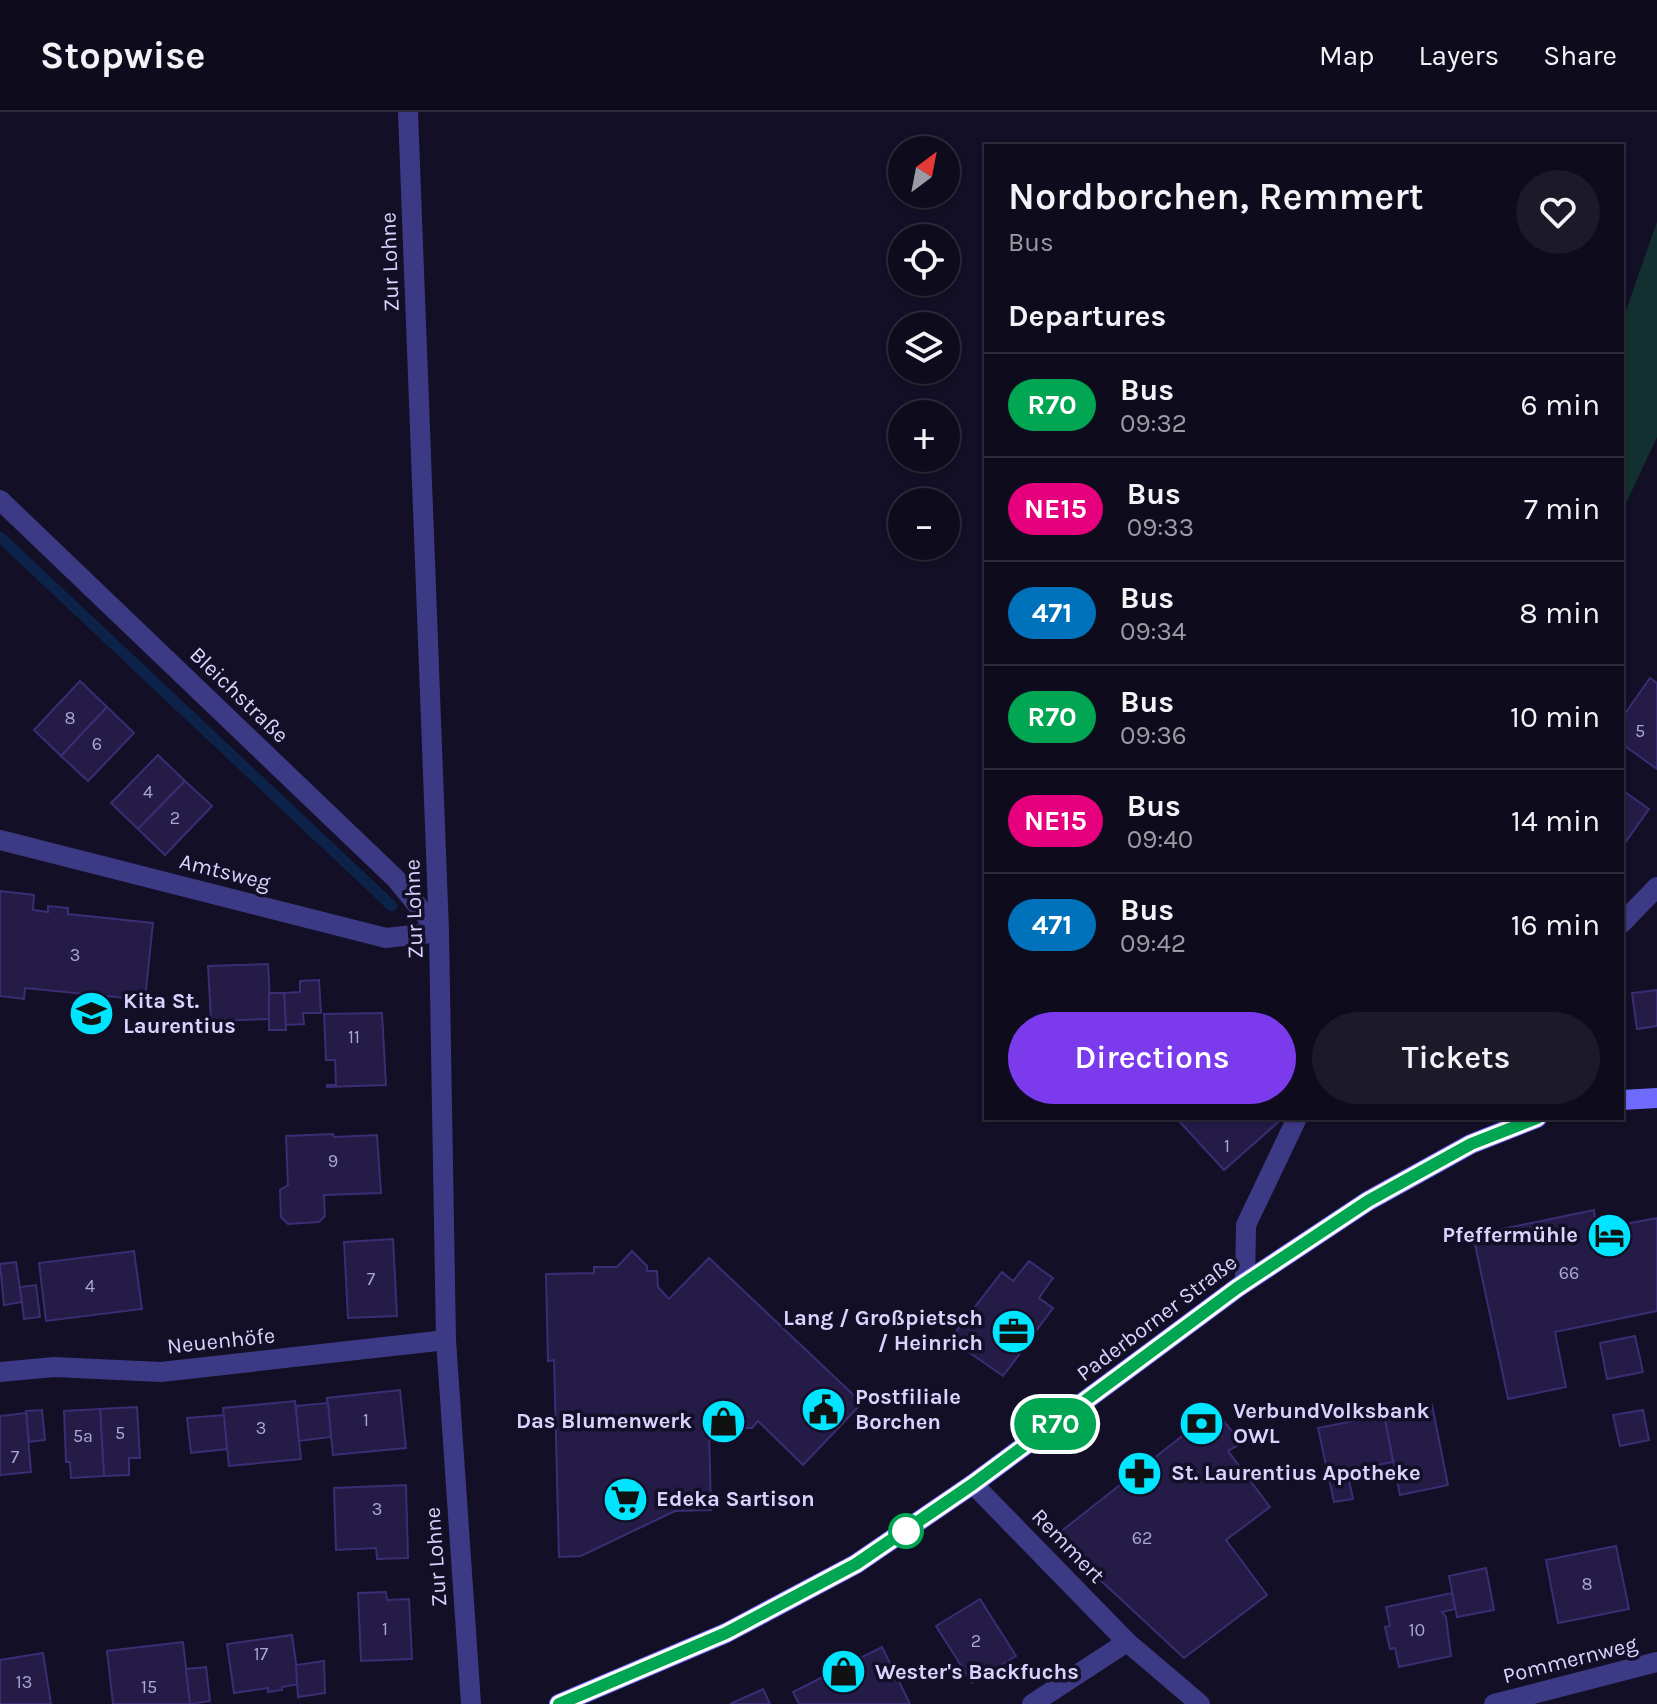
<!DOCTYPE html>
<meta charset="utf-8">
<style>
:root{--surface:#0e0b1c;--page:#1c1929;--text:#f1f3f6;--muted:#9b9ba3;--line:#2e2b3b;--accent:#7c3aed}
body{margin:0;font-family:Karla,sans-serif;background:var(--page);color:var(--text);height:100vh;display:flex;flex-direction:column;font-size:30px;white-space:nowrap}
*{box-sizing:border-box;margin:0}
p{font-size:26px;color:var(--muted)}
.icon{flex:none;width:44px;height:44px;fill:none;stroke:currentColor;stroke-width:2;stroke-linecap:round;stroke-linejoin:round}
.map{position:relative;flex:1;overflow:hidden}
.details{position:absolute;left:984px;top:32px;width:640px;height:976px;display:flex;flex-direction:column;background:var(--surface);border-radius:0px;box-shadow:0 2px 6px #0004,0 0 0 2px var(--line)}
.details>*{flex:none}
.badge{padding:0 16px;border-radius:26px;font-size:28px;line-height:52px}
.needle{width:52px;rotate:32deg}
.controls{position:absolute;left:888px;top:24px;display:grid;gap:16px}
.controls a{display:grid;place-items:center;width:72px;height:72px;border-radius:50%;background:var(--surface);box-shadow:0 2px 6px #0004,0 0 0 2px var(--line);font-size:40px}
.map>.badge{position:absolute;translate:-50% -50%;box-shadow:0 0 0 4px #fff}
h2{padding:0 24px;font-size:30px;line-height:72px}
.round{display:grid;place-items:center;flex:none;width:84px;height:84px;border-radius:42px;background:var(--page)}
.overview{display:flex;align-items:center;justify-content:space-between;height:136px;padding:0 24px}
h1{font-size:38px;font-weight:600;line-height:60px}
.button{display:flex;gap:16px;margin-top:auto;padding:16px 24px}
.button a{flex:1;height:92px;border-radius:48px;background:var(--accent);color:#fff;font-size:32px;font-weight:600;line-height:92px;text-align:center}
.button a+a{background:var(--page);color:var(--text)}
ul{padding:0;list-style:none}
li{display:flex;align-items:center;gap:24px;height:104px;padding:0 24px;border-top:2px solid var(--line)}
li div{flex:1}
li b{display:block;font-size:30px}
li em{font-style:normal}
li .badge{min-width:88px;font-weight:700;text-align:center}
header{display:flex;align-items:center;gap:48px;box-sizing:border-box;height:112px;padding:0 40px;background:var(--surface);border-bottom:2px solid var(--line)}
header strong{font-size:38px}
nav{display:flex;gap:44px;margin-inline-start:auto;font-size:28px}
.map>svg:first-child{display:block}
.green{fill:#12302f}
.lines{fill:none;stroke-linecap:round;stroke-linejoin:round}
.stream{stroke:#0c2248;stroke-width:11}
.building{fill:#241b47;stroke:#3b2d73;stroke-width:2}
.minor{stroke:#3d3a85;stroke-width:20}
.secondary{stroke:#6f6bff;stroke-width:20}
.line-casing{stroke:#fff;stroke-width:18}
.line{stroke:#00a651;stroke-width:12}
.stop-dot{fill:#fff;stroke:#00a651;stroke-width:4}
.labels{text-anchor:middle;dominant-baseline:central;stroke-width:7;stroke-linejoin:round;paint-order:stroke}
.number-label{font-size:18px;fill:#aca6d1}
.street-label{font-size:22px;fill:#d9d4ff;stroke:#130f26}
.poi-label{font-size:22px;font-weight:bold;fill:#d9d4ff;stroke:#130f26;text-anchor:start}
</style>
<header>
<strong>Stopwise</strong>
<nav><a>Map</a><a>Layers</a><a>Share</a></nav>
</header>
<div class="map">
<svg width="1657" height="1592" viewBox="0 0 1657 1592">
<rect width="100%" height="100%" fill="#130f26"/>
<polygon class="green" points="1657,110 1657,325 1622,400 1622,210"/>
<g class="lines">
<polyline class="stream" points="0,425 392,794"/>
</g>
<g class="building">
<polygon points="1650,566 1657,571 1657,657 1622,632 1622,606"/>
<polygon points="80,569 107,595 61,644 34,618"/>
<polygon points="107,595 134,621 88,669 61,644"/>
<polygon points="158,643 185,669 138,717 111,691"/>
<polygon points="185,669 212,694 165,743 138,717"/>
<polygon points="1622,678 1649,697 1622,735"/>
<polygon points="0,779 34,783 33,798 48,800 48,794 68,796 68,802 153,811 145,888 25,876 24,887 0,884"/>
<polygon points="268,852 271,907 211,909 208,854"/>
<polygon points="319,868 321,901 303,901 304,912 286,913 284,881 300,880 300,869"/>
<polygon points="1657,878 1657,914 1637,917 1632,881"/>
<polygon points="269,881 284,881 286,918 269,918"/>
<polygon points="382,901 386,973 327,975 327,973 336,973 335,948 326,948 324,902"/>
<polygon points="1182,1006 1283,1006 1224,1058 1179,1009"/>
<polygon points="333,1022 334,1025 377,1023 381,1081 324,1083 325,1104 319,1110 288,1112 281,1105 280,1078 288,1073 286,1024"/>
<polygon points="1594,1098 1595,1108 1618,1103 1620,1113 1657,1106 1657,1199 1555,1220 1566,1275 1508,1287 1473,1123"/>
<polygon points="393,1127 397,1204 348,1206 344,1130"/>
<polygon points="134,1139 142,1197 46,1209 39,1151"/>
<polygon points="632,1139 647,1154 647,1159 657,1159 658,1175 669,1187 709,1146 862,1291 803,1353 758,1309 752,1316 709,1316 711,1398 675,1399 581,1444 559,1445 554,1248 548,1249 546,1162 594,1161 594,1155 617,1155"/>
<polygon points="1029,1149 1053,1166 1039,1186 1053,1196 1033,1223 1030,1222 1022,1234 1025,1235 1003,1264 950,1227 1002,1160 1013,1169"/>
<polygon points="16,1150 22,1190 4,1193 0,1152"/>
<polygon points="36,1173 40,1205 24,1207 20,1175"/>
<polygon points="1635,1224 1643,1260 1607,1267 1600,1231"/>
<polygon points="400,1278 406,1336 333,1343 327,1286"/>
<polygon points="295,1289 301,1347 229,1354 223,1296"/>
<polygon points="328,1291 331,1325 299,1329 296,1294"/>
<polygon points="1432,1293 1448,1373 1400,1383 1384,1303"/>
<polygon points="137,1295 140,1346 129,1346 129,1363 104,1364 100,1297"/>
<polygon points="100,1297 104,1364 71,1366 70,1350 66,1350 64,1299"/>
<polygon points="42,1298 45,1328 29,1330 26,1299"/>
<polygon points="1643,1298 1649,1328 1620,1334 1613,1303"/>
<polygon points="26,1301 31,1360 0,1363 0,1304"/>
<polygon points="224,1303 227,1337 191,1341 187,1306"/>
<polygon points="1384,1303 1393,1350 1347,1359 1353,1387 1334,1390 1318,1316"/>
<polygon points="1220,1305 1242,1331 1228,1339 1270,1395 1226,1428 1267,1483 1184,1546 1054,1425 1205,1306"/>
<polygon points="406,1373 408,1446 377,1447 376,1436 336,1438 334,1376"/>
<polygon points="1616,1434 1629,1497 1558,1511 1546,1448"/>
<polygon points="1486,1456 1494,1498 1457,1505 1449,1464"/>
<polygon points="386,1480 387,1488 409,1487 412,1547 361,1549 358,1481"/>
<polygon points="1452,1481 1455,1497 1442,1500 1446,1505 1451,1544 1399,1555 1395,1536 1390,1537 1385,1515 1390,1514 1386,1495"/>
<polygon points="980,1487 1016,1544 972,1571 936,1514"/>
<polygon points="292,1523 299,1572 282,1575 282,1578 268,1580 268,1576 234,1581 227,1532"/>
<polygon points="183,1530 190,1592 113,1592 107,1539"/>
<polygon points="882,1535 910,1592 799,1592 793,1580"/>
<polygon points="43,1541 51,1592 0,1592 0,1548"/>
<polygon points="324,1549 325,1581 298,1585 296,1553"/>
<polygon points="206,1555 210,1589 190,1592 186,1557"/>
<polygon points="763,1577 770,1592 730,1592"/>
</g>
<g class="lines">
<g class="minor">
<polyline points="408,0 439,820 446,1228 471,1592"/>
<polyline points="0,388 396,767 439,820"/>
<polyline points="0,728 386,826 439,820"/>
<polyline points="1622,811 1657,775"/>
<polyline points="1245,1170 1246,1113 1297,1006"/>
<polyline points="0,1260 54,1255 161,1260 446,1228"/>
<polyline points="973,1372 1127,1530 1200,1592"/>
<polyline points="1032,1592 1127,1530"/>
<polyline points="1494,1592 1657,1550"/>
</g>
<g class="secondary">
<polyline points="1622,988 1657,986"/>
<polyline points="559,1592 726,1521 856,1452 973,1372 1237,1176 1368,1089 1471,1032 1537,1006"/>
</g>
</g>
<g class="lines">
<defs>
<polyline id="line" points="559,1592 726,1521 856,1452 973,1372 1237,1176 1368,1089 1471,1032 1537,1006"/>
</defs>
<use href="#line" class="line-casing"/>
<use href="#line" class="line"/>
</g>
<defs>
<symbol id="school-disc" viewBox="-11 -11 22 22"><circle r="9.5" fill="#00e5ff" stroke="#130f26"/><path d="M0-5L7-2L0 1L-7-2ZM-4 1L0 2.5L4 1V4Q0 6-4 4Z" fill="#111"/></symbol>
<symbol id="hotel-disc" viewBox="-11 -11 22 22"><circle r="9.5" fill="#00e5ff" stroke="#130f26"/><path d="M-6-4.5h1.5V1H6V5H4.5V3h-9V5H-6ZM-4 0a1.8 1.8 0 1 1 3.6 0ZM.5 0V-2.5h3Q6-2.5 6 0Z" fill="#111"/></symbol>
<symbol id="office-disc" viewBox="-11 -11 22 22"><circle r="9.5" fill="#00e5ff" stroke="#130f26"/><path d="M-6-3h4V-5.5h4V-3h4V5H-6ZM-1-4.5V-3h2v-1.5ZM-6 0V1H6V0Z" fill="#111"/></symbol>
<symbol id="civic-disc" viewBox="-11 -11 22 22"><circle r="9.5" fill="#00e5ff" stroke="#130f26"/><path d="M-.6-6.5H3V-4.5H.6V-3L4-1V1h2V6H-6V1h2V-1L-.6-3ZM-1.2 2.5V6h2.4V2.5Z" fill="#111"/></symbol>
<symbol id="shop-disc" viewBox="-11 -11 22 22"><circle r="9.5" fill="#00e5ff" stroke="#130f26"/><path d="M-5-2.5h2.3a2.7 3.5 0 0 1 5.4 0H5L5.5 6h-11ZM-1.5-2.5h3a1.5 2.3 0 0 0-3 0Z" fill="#111"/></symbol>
<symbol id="bank-disc" viewBox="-11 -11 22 22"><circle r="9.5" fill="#00e5ff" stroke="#130f26"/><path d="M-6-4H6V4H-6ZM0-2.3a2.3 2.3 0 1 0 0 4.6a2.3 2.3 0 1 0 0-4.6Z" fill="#111"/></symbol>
<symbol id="pharmacy-disc" viewBox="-11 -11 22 22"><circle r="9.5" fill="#00e5ff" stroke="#130f26"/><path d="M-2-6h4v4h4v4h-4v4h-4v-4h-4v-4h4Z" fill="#111"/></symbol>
<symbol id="supermarket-disc" viewBox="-11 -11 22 22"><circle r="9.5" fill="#00e5ff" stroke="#130f26"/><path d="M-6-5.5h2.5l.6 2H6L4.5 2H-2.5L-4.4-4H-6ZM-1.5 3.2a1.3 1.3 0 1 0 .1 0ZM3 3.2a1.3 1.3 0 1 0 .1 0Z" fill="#111"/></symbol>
</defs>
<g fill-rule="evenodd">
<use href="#school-disc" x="66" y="876" width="51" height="51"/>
<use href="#hotel-disc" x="1584" y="1098" width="51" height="51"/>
<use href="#office-disc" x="988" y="1194" width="51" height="51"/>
<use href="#civic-disc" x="798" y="1272" width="51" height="51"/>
<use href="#shop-disc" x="698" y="1284" width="51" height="51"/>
<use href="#bank-disc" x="1176" y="1286" width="51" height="51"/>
<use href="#pharmacy-disc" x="1114" y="1336" width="51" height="51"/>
<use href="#supermarket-disc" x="600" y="1362" width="51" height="51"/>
<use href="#shop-disc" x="818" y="1534" width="51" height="51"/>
</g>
<circle class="stop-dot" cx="906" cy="1419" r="16"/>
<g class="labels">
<g class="number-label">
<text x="70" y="606">8</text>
<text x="1640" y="619">5</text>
<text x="97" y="632">6</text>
<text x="148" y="680">4</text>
<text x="175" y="706">2</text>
<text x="75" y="843">3</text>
<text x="354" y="925">11</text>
<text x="1227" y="1034">1</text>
<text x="333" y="1049">9</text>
<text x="1569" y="1161">66</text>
<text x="371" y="1167">7</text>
<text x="90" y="1174">4</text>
<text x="366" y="1308">1</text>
<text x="261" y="1316">3</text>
<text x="120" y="1321">5</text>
<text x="83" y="1324">5a</text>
<text x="15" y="1345">7</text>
<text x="377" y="1397">3</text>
<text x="1142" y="1426">62</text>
<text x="1587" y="1472">8</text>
<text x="385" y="1517">1</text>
<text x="1417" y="1518">10</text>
<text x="976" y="1529">2</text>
<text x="261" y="1542">17</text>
<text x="24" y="1570">13</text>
<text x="149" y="1575">15</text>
</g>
<g class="street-label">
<text transform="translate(390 150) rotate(-92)">Zur Lohne</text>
<text transform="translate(239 583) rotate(44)">Bleichstraße</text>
<text transform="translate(225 760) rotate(14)">Amtsweg</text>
<text transform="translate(414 797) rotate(-92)">Zur Lohne</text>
<text transform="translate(1157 1206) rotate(-37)">Paderborner Straße</text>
<text transform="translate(221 1229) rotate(-6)">Neuenhöfe</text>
<text transform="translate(1068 1434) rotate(46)">Remmert</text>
<text transform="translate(436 1445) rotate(-94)">Zur Lohne</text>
<text transform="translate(1570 1548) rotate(-14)">Pommernweg</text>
</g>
<g class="poi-label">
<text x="123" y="889">Kita St.<tspan x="123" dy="25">Laurentius</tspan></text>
<text x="1578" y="1123" text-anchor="end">Pfeffermühle</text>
<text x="983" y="1206" text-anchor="end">Lang / Großpietsch<tspan x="983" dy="25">/ Heinrich</tspan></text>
<text x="855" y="1285">Postfiliale<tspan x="855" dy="25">Borchen</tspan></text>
<text x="1233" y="1299">VerbundVolksbank<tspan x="1233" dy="25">OWL</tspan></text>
<text x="692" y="1309" text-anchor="end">Das Blumenwerk</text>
<text x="1171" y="1361">St. Laurentius Apotheke</text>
<text x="656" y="1387">Edeka Sartison</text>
<text x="875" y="1560">Wester's Backfuchs</text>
</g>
</g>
</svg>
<div class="controls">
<a><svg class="needle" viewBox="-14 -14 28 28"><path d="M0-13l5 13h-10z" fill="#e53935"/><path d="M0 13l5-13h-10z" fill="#9b9ba3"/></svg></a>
<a><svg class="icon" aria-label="locate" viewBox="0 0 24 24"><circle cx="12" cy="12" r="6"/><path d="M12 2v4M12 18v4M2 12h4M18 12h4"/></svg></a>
<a><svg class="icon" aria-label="layers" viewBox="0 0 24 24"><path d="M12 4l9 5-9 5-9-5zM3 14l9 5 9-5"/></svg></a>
<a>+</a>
<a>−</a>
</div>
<b class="badge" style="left:1055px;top:1312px;background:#00a651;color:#fff">R70</b>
<section class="details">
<div class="overview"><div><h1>Nordborchen, Remmert</h1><p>Bus</p></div><a class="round"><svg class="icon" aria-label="heart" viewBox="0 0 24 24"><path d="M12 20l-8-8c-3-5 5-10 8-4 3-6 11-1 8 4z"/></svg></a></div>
<h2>Departures</h2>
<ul>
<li><span class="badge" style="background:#00a651;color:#fff">R70</span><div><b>Bus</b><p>09:32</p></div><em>6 min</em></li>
<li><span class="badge" style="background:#e6007e;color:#fff">NE15</span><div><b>Bus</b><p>09:33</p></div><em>7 min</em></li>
<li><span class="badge" style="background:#0072bc;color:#fff">471</span><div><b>Bus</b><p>09:34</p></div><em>8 min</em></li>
<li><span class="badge" style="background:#00a651;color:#fff">R70</span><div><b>Bus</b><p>09:36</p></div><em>10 min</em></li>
<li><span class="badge" style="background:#e6007e;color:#fff">NE15</span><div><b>Bus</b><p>09:40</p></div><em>14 min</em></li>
<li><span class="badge" style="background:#0072bc;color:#fff">471</span><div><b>Bus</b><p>09:42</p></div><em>16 min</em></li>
</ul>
<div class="button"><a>Directions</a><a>Tickets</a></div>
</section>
</div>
